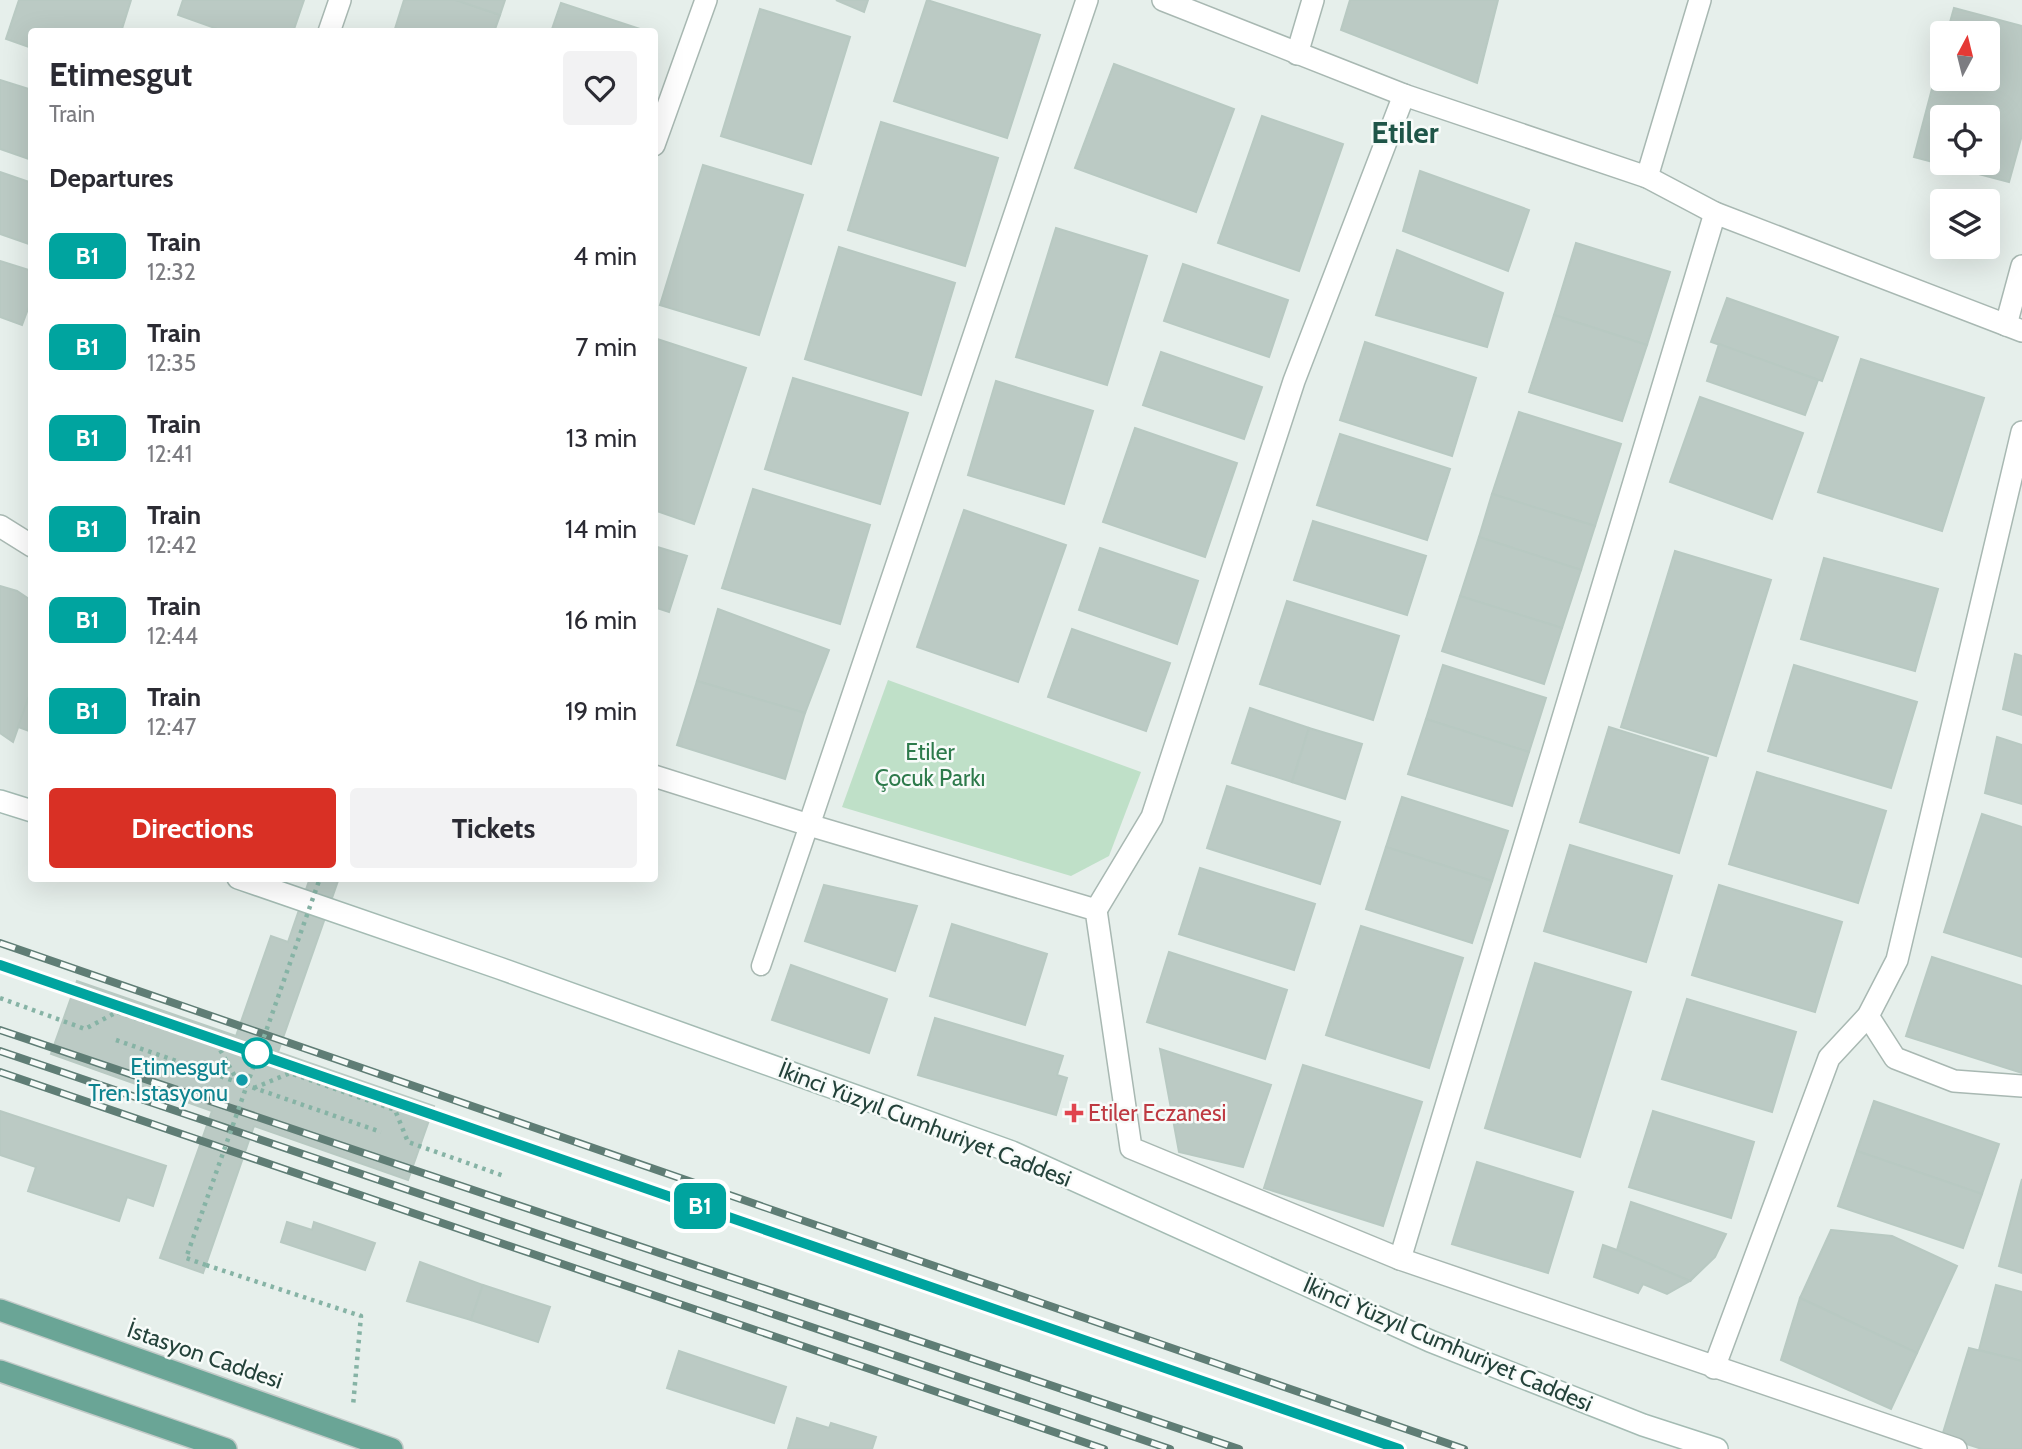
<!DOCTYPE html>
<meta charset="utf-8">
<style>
:root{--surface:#fff;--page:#f2f2f3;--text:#2b2b33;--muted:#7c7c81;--accent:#d93025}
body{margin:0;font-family:Cabin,sans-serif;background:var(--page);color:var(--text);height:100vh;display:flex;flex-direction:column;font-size:26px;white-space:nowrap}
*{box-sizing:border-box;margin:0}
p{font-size:23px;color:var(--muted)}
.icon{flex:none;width:38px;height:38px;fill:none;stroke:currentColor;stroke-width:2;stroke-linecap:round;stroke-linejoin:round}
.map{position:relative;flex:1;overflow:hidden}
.side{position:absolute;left:28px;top:28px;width:630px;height:854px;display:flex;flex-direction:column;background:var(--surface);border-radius:7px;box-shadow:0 7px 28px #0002}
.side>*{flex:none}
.badge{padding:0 14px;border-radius:10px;font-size:24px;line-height:46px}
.needle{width:46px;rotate:7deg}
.tools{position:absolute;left:1930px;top:21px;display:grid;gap:14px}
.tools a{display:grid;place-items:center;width:70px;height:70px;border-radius:7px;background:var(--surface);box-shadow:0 7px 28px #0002;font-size:35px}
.map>.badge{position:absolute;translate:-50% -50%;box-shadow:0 0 0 4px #fff}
h2{padding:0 21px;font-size:26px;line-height:63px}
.round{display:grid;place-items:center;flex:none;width:74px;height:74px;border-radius:7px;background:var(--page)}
.summary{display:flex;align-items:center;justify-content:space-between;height:119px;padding:0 21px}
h1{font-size:33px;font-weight:700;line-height:52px}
.primary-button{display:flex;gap:14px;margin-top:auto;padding:14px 21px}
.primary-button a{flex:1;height:80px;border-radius:7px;background:var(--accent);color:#fff;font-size:28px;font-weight:700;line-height:80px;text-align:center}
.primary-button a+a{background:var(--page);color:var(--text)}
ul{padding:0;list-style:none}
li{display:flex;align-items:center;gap:21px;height:91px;padding:0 21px}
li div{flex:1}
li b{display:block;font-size:26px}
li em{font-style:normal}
li .badge{min-width:77px;font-weight:700;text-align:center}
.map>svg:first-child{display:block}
.green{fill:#bfe0c8}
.building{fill:#bbcac4;stroke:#b8c9c2;stroke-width:2;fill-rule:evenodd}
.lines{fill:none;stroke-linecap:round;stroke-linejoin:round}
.lane-casing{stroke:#a8b8b2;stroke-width:21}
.street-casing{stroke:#a8b8b2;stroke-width:24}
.secondary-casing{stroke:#a4bbb3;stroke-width:24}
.primary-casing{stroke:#c2cac8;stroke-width:24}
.path{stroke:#86b3a5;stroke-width:4.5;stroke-dasharray:3.5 5;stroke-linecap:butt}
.lane{stroke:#fff;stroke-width:18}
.street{stroke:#fff;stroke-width:21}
.secondary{stroke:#fff;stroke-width:21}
.primary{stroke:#6aa596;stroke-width:21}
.rail-casing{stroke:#5f7d75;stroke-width:8}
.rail{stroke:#f7fbf9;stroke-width:5;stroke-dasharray:16;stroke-linecap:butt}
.path-bridge{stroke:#86b3a5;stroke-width:4.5;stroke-dasharray:3.5 5;stroke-linecap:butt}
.line-casing{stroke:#fff;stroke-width:16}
.line{stroke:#00a49f;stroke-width:10}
.stop-dot{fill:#fff;stroke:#00a49f;stroke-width:3.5}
.culture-dot{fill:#0f9aa8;stroke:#f7fbf9;stroke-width:2.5}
.health-dot{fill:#e0444e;stroke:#f7fbf9;stroke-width:2.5}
.labels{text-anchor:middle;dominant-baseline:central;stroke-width:5;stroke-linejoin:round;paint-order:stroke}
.park-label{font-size:23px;fill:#2d7a4b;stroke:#f7fbf9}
.culture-label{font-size:23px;fill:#0d838f;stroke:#f7fbf9;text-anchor:end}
.health-label{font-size:23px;fill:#be3a42;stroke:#f7fbf9;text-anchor:start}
.street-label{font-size:23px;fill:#24423a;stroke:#f7fbf9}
.district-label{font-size:30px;font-weight:bold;fill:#1f5548;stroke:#f7fbf9}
</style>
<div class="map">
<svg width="2022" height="1449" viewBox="0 0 2022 1449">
<rect width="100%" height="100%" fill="#e6efeb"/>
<polygon class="green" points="888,680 1141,772 1109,856 1071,876 842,807"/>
<g class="building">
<polygon points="19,0 131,0 121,32 32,32 32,48 6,39"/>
<polygon points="183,0 304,0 293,32 226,32 178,15"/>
<polygon points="404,0 456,0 500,15 494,32 394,32"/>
<polygon points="456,0 505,0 500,15"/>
<polygon points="836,0 868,0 864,12"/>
<polygon points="927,0 1040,35 1007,138 894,101"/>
<polygon points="1350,0 1498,0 1477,83 1341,30"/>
<polygon points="561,3 649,32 551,32"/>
<path d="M1954 8 2022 26V135L2009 182 1914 157 1942 51V79H1988V33H1947ZM1942 117H1988V163H1942Z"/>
<polygon points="760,9 850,37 811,164 721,136"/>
<polygon points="1114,64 1234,109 1196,212 1075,168"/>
<polygon points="0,80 32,90 32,160 0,149"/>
<polygon points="1262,116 1343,144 1299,271 1218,243"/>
<polygon points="881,122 998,158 965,266 848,230"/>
<polygon points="703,165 803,195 759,335 660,305"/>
<polygon points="1420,171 1529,210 1508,271 1403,231"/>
<polygon points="0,172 32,183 32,245 0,234"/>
<polygon points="1056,228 1147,256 1107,385 1016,357"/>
<polygon points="1576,243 1670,272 1647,345 1554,315"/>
<polygon points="839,247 955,283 921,395 805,359"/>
<polygon points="1397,250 1503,293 1487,347 1376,315"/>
<polygon points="0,261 32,271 32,298 22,325 0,317"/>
<polygon points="1183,264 1288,300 1269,357 1164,321"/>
<polygon points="1727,298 1838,337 1822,381 1711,342"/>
<polygon points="1554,315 1647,345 1622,421 1529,392"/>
<polygon points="654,338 746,368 694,524 654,510"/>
<polygon points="1365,342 1476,378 1452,456 1340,420"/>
<polygon points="1719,344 1818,380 1805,415 1707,381"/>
<polygon points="1161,352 1262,387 1244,439 1143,405"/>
<polygon points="1861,359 1984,398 1942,531 1818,492"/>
<polygon points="793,378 908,413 880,504 765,469"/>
<polygon points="996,381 1093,411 1064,504 968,475"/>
<polygon points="1700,397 1803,433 1772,519 1670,482"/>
<polygon points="1519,412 1621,444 1595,526 1492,494"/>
<polygon points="1135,428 1237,463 1205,557 1103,522"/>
<polygon points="1340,434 1450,469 1427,540 1317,505"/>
<polygon points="753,489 870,525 840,624 722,588"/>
<polygon points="1492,494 1595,526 1581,570 1479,537"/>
<polygon points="964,510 1066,545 1018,682 917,647"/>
<polygon points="1313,521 1426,556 1407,615 1294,580"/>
<polygon points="1479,537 1581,570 1562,628 1460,596"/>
<polygon points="654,546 687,556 669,612 654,607"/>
<polygon points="1100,548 1198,581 1177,644 1079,610"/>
<polygon points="1675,551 1771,580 1716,756 1621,727"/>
<polygon points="1824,558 1938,589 1915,671 1801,639"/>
<polygon points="0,586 17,591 32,601 32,688 13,742 0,733"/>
<polygon points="1460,596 1562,628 1544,684 1442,651"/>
<polygon points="1287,601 1399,636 1373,720 1260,684"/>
<polygon points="718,609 829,650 805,713 697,681"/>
<polygon points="1072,629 1170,663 1146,731 1048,697"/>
<polygon points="2015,654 2022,656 2022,715 2003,709"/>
<polygon points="1443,665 1546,698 1529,752 1426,719"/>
<polygon points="1794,665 1917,702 1891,788 1768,751"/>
<polygon points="697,681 805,713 785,779 677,745"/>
<polygon points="32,688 32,732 18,727"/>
<polygon points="1250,708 1309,728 1292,782 1232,763"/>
<polygon points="1426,719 1529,752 1512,806 1408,774"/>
<polygon points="1609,727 1708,758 1679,853 1580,822"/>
<polygon points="1309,728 1362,744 1345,799 1292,782"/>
<polygon points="1997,737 2022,745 2022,804 1985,793"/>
<polygon points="1757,772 1886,811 1858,903 1729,864"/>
<polygon points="1227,786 1340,822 1320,884 1207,848"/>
<polygon points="1402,797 1508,831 1492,881 1386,847"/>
<polygon points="1982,814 2022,827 2022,957 1944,932"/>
<polygon points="1570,845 1672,876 1646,962 1544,931"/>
<polygon points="1386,847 1492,881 1472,943 1366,909"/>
<polygon points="1200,868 1315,904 1294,970 1179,934"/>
<polygon points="310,878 339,878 278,1052 434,1106 408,1180 254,1126 203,1273 160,1258 212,1111 51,1054 77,981 236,1036 271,936 288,942"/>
<polygon points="824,885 917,906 895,971 805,941"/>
<polygon points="1719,885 1842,922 1815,1012 1692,975"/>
<polygon points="952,924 1047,954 1025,1025 930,996"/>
<polygon points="1361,926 1463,958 1429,1068 1326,1035"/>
<polygon points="1169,952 1287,990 1265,1059 1147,1022"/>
<polygon points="1932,957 2022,986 2022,1073 1906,1036"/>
<polygon points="1535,963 1631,992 1580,1157 1485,1128"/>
<polygon points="791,965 887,999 869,1053 772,1020"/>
<polygon points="1687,999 1796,1032 1772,1112 1662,1079"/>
<polygon points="935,1018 1063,1056 1057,1075 1067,1078 1056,1115 918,1075"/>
<polygon points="1160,1049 1271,1085 1243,1167 1179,1152"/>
<polygon points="1303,1065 1422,1102 1383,1226 1264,1188"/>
<polygon points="1874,1101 1999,1144 1982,1194 1857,1151"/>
<polygon points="0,1111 166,1166 153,1206 127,1197 119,1221 28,1191 36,1167 0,1155"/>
<polygon points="1653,1111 1754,1142 1731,1218 1629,1187"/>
<polygon points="1857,1151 1982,1194 1963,1248 1838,1206"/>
<polygon points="1477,1162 1573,1192 1548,1273 1452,1244"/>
<polygon points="2022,1179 2022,1273 1999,1266"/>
<polygon points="1631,1202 1726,1234 1715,1257 1690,1281 1617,1250"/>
<polygon points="287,1222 312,1230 314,1222 375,1243 365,1270 281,1242"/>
<polygon points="1831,1230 1892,1236 1957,1266 1917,1353 1800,1298"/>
<polygon points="1603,1245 1617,1250 1690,1281 1667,1294 1643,1284 1638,1293 1594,1277"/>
<polygon points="420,1262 483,1285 471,1320 407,1301"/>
<polygon points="483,1285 550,1307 538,1342 471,1320"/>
<polygon points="1996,1285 2022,1292 2022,1361 1979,1350"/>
<polygon points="1800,1298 1917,1353 1891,1409 1781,1360"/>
<polygon points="1969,1348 2022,1361 2022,1449 1982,1449 1942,1436"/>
<polygon points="679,1351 786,1387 774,1423 667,1388"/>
<polygon points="797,1418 829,1428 831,1423 876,1437 872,1449 788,1449"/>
</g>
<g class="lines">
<defs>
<polyline id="lane" points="761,966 809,825"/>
<g id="street">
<polyline points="1163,0 1404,95 1647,177 1715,213 2022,331"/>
<polyline points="329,32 340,0"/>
<polyline points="1297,54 1313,0"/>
<polyline points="654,145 706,0"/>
<polyline points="1647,177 1700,0"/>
<polyline points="2006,325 2022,266"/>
<polyline points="0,526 32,546"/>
<polyline points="654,776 809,825 1096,910 1131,1148 1400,1259 1956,1449"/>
<polyline points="809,825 1087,0"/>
<polyline points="1096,910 1152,817 1294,381 1404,95"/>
<polyline points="1868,1016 1895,1058 1954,1081 2022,1086"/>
<polyline points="1400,1259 1715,213"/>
<polyline points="1714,1368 1829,1058 1868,1016 1897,960 2022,432"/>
</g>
<g id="secondary">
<polyline points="0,801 32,811"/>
<polyline points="238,878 499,968 1012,1152 1430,1341 1643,1425 1717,1449"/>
</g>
<g id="primary">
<polyline points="0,1310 392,1449"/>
<polyline points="0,1371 226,1449"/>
</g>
</defs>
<use href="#lane" class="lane-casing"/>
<use href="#street" class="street-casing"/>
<use href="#secondary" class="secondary-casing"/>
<use href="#primary" class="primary-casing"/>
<g class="path">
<polyline points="0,998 85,1029 117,1012 218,1046 238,1082"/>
<polyline points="116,1040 381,1132"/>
<polyline points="254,1088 290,1073 395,1110 408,1142 504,1176"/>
<polyline points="206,1265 361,1316 353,1406"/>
</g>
<use href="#lane" class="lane"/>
<use href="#street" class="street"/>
<use href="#secondary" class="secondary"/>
<use href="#primary" class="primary"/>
<defs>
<g id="rail">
<polyline points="0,943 1464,1449"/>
<polyline points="0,965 1400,1449"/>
<polyline points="0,1030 1239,1449"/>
<polyline points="0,1051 1170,1449"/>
<polyline points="0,1072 1104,1449"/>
</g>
</defs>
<use href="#rail" class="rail-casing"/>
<use href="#rail" class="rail"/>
<polyline class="path-bridge" points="206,1265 186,1258 320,878"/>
</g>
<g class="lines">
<defs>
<polyline id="line" points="0,965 1399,1449"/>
</defs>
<use href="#line" class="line-casing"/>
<use href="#line" class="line"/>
</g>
<circle class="stop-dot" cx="257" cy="1053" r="14"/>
<circle class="culture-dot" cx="242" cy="1080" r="7"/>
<path class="health-dot" d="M1070.5 1102.5h7v7h7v7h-7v7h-7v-7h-7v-7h7z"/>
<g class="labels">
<g class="park-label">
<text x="930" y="752">Etiler<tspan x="930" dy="26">Çocuk Parkı</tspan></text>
</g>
<g class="culture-label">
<text x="228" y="1067">Etimesgut<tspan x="228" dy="26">Tren İstasyonu</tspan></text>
</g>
<g class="health-label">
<text x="1088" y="1113">Etiler Eczanesi</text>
</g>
<g class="street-label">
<text transform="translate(925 1124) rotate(21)">İkinci Yüzyıl Cumhuriyet Caddesi</text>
<text transform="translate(1448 1344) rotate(23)">İkinci Yüzyıl Cumhuriyet Caddesi</text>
<text transform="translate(205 1355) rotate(19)">İstasyon Caddesi</text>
</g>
<g class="district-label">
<text x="1405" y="132">Etiler</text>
</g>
</g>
</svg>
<div class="tools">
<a><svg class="needle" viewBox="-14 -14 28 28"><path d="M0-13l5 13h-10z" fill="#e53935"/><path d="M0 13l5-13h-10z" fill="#7c7c81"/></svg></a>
<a><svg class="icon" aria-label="locate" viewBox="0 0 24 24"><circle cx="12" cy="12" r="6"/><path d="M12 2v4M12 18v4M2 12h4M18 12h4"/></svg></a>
<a><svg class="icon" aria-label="layers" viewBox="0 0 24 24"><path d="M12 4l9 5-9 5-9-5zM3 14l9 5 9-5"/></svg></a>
</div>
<b class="badge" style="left:700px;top:1206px;background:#00a49f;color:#fff">B1</b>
<section class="side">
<div class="summary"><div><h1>Etimesgut</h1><p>Train</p></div><a class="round"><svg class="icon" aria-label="heart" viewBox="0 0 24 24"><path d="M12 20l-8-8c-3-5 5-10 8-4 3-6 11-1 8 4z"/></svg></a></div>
<h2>Departures</h2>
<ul>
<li><span class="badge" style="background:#00a49f;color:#fff">B1</span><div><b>Train</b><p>12:32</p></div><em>4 min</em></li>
<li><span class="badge" style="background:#00a49f;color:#fff">B1</span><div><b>Train</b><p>12:35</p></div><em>7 min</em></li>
<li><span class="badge" style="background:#00a49f;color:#fff">B1</span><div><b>Train</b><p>12:41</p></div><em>13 min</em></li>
<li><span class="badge" style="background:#00a49f;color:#fff">B1</span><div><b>Train</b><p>12:42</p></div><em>14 min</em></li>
<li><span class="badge" style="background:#00a49f;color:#fff">B1</span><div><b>Train</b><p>12:44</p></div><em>16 min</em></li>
<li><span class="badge" style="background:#00a49f;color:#fff">B1</span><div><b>Train</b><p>12:47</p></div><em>19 min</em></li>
</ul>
<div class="primary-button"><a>Directions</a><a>Tickets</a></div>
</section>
</div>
